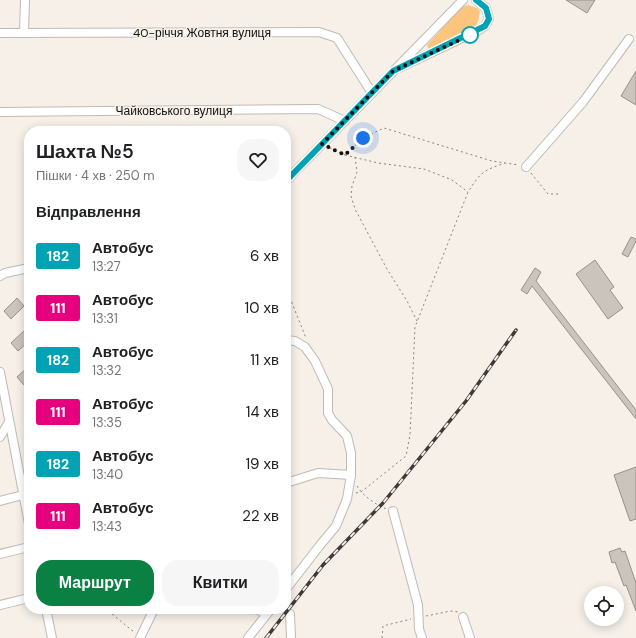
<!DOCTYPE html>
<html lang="uk">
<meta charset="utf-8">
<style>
:root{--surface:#fff;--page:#f6f6f6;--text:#202124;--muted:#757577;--accent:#0b8043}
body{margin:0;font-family:"DM Sans",sans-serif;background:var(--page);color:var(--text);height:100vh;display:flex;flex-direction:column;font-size:15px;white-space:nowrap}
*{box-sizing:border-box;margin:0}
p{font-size:13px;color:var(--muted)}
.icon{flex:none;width:22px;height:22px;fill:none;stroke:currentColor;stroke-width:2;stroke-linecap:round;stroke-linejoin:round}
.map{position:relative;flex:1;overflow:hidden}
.sheet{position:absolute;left:24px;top:126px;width:267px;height:488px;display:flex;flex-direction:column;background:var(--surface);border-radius:16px;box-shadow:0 2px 10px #0003}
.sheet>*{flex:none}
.badge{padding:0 8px;border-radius:3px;font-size:14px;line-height:26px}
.controls{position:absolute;left:584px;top:586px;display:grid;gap:8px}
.controls a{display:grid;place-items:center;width:40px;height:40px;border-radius:50%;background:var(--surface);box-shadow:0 2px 10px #0003;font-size:20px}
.you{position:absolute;width:20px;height:20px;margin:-10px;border:3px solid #fff;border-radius:50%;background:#1a73e8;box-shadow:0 0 0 6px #1a73e833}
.map>.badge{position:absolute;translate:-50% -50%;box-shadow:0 0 0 2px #fff}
h2{padding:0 12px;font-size:15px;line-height:36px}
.round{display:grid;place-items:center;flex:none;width:42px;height:42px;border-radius:16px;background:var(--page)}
.headline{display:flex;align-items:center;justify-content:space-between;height:68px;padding:0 12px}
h1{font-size:19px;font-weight:600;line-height:30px}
.action{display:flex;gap:8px;margin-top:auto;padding:8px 12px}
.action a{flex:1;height:46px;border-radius:16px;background:var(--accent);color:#fff;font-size:16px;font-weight:600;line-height:46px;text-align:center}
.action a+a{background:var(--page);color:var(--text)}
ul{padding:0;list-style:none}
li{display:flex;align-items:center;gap:12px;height:52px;padding:0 12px}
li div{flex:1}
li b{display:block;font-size:15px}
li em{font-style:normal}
li .badge{min-width:44px;font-weight:700;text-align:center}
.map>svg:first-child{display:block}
.green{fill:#fbc57e}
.building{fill:#cac4bd;stroke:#96918a}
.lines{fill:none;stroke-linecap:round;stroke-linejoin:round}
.minor-casing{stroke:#c0bab3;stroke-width:10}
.path{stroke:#86827e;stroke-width:1;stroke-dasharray:2 3;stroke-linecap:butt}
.minor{stroke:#fff;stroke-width:8}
.rail-casing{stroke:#3d3a37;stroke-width:3.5}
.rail{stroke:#f6f0e9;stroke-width:2;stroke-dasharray:6;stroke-linecap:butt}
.line-casing{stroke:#fff;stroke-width:9}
.line{stroke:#00a3b4;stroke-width:6}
.walk{stroke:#13110f;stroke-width:4;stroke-dasharray:0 7.2}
.stop-dot{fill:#fff;stroke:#00a3b4;stroke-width:2}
.labels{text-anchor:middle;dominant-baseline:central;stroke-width:3;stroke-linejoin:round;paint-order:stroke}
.street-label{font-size:12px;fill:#13110f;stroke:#f6f0e9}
</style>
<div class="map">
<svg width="636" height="638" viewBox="0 0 636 638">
<rect width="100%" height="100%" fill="#f6f0e9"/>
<polygon class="green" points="468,5 477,8 480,11 478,22 475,27 431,49 428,48 427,45 462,7"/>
<g class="building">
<polygon points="566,0 595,0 587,13"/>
<polygon points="636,71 636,105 621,96"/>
<polygon points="631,237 636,239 636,241 628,257 622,254"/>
<polygon points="595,260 614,287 610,290 623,308 608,319 576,274"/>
<polygon points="535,268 541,272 536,281 636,410 636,419 532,286 527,294 521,290"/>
<polygon points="17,298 24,306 11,319 4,311"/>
<polygon points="24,331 29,336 29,341 18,351 11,343"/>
<polygon points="29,366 29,381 24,385 17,377"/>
<polygon points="636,467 636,519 630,521 614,475"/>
<polygon points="620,548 622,552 625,551 636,583 636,611 626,585 624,586 615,562 612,563 609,552"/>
</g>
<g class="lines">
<defs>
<g id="minor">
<polyline points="0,33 319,32 337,38 372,93"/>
<polyline points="24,33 25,0"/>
<polyline points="399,68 477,31 485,26 489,19 486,8 476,0"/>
<polyline points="0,112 318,109 345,121"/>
<polyline points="526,167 583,102 629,39"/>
<polyline points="286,181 463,0"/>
<polyline points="0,276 5,273 29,268"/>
<polyline points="286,340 295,341 305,347 315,361 328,389 328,413 332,420 347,436 351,453 351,475 347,499 336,526 321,544 286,589"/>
<polyline points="0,372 29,524"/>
<polyline points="0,437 9,422"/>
<polyline points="286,483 318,473 351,475"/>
<polyline points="0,501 23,495"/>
<polyline points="393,511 418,605 419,629 422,638"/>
<polyline points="0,554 29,547"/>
<polyline points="0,605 29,598"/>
<polyline points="46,609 52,638"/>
<polyline points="256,609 267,614 271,609"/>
<polyline points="290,614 291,638"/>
<polyline points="463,617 470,638"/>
<polyline points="140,638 154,609"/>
<polyline points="248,638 267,614"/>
</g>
</defs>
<use href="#minor" class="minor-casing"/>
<g class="path">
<polyline points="330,148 345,155 363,138 384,128 492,161 519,165"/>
<polyline points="345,155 378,163 424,169 452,180 468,192"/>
<polyline points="355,157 357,172 352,186 351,196 355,209 387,269 407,301 417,321"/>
<polyline points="531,173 548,194 561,194"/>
<polyline points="286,288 306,338"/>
<path d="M357 486C363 496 376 505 387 509"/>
<path d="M356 493 361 492 406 456 410 435 415 327 468 192C481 172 482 171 505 163"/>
<polyline points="98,609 112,614 134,632"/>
<polyline points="426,616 451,611 458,612"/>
<polyline points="382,638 383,626 411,619"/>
</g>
<use href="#minor" class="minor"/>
<defs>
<polyline id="rail" points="266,638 323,565 383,503 466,401 516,330"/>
</defs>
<use href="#rail" class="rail-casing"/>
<use href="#rail" class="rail"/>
</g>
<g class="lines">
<defs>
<polyline id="line" points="286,181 393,71 485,26 489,19 486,8 476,0"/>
</defs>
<use href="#line" class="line-casing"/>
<use href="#line" class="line"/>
<polyline class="walk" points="363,138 345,155 322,144 393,71 470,35"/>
</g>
<circle class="stop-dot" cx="470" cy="35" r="8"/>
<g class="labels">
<g class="street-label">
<text x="202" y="33">40-річчя Жовтня вулиця</text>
<text x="174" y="111">Чайковського вулиця</text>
</g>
</g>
</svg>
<div class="controls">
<a><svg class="icon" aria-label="locate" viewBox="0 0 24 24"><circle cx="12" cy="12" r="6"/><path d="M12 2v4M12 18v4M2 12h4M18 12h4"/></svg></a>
</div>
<div class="you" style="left:363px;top:138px"></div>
<section class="sheet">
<div class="headline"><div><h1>Шахта №5</h1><p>Пішки · 4 хв · 250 m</p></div><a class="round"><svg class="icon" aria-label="heart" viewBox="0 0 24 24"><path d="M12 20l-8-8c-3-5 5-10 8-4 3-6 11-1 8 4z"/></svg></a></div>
<h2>Відправлення</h2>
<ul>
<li><span class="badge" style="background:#00a3b4;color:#fff">182</span><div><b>Автобус</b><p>13:27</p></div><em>6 хв</em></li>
<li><span class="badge" style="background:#e6007e;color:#fff">111</span><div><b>Автобус</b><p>13:31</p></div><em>10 хв</em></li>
<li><span class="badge" style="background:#00a3b4;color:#fff">182</span><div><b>Автобус</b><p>13:32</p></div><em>11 хв</em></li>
<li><span class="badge" style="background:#e6007e;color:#fff">111</span><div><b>Автобус</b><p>13:35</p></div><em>14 хв</em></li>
<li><span class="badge" style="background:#00a3b4;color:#fff">182</span><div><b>Автобус</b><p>13:40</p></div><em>19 хв</em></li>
<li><span class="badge" style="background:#e6007e;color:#fff">111</span><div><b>Автобус</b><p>13:43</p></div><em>22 хв</em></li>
</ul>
<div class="action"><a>Маршрут</a><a>Квитки</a></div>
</section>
</div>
